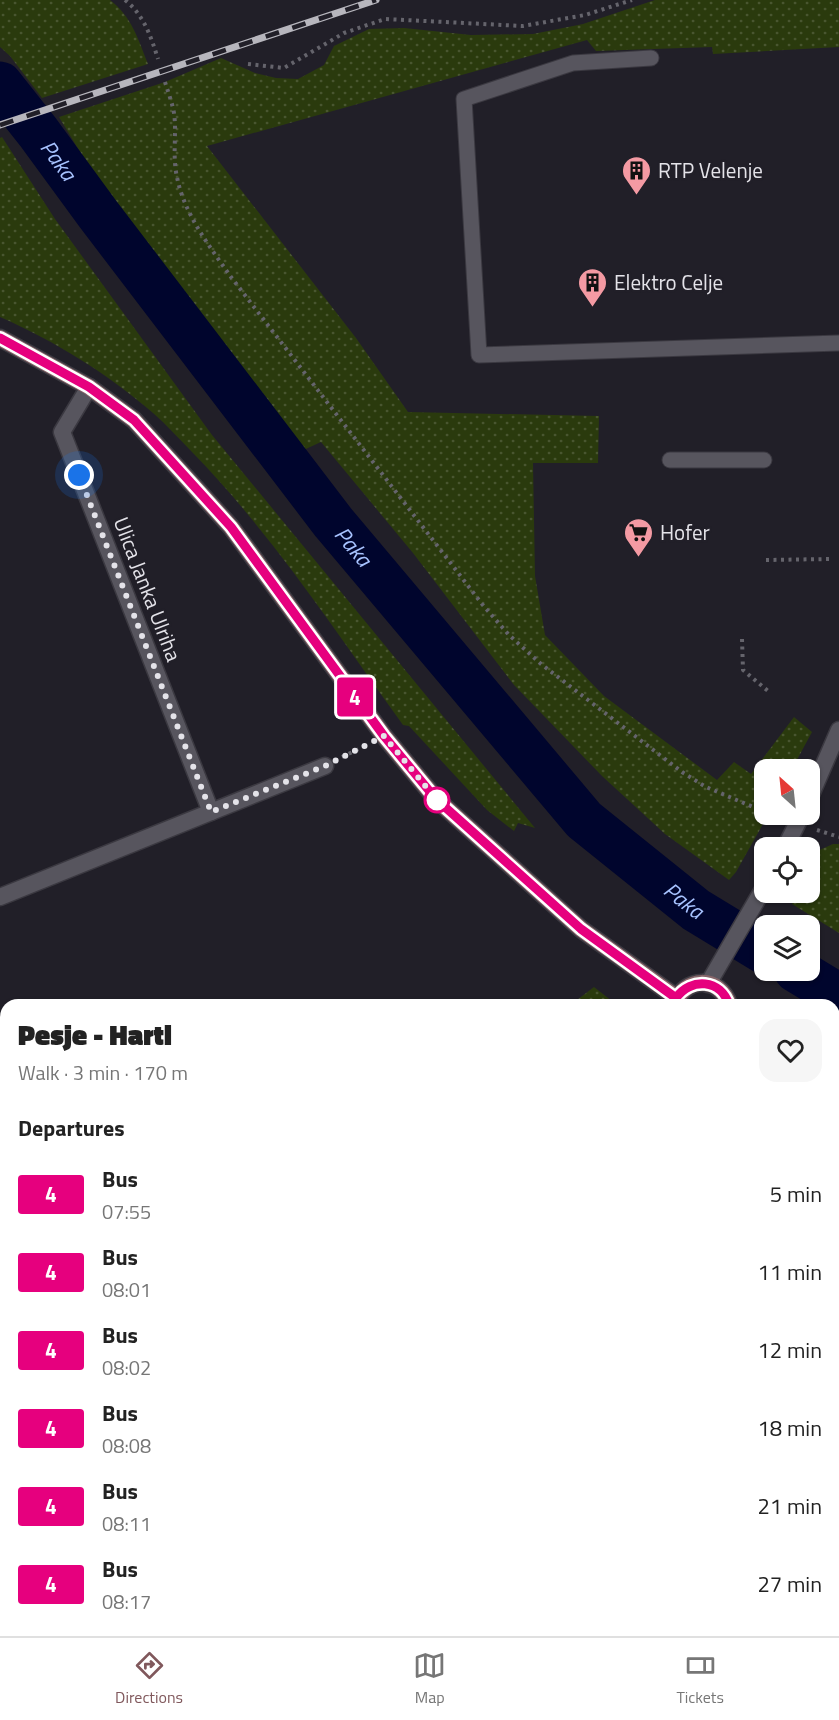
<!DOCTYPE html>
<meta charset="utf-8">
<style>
:root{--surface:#fff;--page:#f6f6f6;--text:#222;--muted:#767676;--line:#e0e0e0;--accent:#80585c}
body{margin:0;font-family:"Titillium Web",sans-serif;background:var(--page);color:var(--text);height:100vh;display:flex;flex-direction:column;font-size:22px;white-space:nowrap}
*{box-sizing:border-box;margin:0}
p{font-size:20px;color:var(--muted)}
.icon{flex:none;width:33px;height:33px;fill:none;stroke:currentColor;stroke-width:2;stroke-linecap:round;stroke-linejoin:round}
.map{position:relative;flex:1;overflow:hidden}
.sheet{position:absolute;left:0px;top:999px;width:840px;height:638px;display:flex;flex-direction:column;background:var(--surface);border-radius:18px 18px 0 0;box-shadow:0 2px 4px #0004}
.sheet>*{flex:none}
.badge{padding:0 12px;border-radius:4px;font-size:21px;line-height:39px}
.needle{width:39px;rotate:333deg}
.controls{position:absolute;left:754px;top:759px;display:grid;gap:12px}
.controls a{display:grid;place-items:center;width:66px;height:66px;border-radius:12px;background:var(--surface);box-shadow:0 2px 4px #0004;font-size:30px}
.you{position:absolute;width:30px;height:30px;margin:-15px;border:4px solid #fff;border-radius:50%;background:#1a73e8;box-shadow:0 0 0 9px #1a73e833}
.map>.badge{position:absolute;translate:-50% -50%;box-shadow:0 0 0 3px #fff}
h2{padding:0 18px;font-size:22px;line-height:54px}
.round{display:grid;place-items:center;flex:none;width:63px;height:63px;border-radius:18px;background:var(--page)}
.overview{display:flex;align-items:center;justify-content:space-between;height:102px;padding:0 18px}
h1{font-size:28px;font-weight:800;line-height:45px}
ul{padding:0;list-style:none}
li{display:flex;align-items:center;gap:18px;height:78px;padding:0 18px}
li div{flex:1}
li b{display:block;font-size:22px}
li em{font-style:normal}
li .badge{min-width:66px;font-weight:700;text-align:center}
.tab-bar{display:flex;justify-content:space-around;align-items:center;height:84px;border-top:2px solid var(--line);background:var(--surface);font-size:16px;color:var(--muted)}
.tab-bar a{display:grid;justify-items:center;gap:3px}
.tab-bar .selected{color:var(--accent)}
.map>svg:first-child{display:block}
.grass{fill:url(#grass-dots)}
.forest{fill:url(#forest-crowns)}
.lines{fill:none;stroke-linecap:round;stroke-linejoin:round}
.river{stroke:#00052d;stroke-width:45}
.service-casing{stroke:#3b3941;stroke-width:17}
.minor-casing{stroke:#3b3941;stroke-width:19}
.tertiary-casing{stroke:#3b3941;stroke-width:19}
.secondary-casing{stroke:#3b3941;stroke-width:19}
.path{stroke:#65646c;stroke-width:4;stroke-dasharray:3 4.5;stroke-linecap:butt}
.service{stroke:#57555e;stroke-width:15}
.minor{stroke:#57555e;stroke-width:16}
.tertiary{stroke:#57555e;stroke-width:16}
.secondary{stroke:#866569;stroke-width:16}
.rail-casing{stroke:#b7b6bd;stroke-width:7}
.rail{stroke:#211f28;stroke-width:4.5;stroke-dasharray:14;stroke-linecap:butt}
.line-casing{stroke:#fff;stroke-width:14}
.line{stroke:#e6007e;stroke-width:9}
.walk{stroke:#e4e3e9;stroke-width:6;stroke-dasharray:0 10.8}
.stop-dot{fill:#fff;stroke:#e6007e;stroke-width:3}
.labels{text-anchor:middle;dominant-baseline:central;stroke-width:5;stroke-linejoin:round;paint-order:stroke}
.poi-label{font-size:21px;fill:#e4e3e9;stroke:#211f28;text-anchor:start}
.street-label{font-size:21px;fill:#e4e3e9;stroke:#211f28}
.water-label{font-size:22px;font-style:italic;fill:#a7c3ff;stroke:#211f28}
</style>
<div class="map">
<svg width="839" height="1636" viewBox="0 0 839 1636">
<defs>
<pattern id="grass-dots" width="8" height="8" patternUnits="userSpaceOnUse" patternTransform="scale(1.5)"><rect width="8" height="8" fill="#2a3a0d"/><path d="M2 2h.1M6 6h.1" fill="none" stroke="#495630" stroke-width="1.8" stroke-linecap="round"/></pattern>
<pattern id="forest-crowns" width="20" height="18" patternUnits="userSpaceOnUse" patternTransform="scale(1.5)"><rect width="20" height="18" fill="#2a3a0d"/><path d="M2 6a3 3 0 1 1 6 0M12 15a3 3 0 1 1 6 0" fill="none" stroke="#495630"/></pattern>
</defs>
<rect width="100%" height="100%" fill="#211f28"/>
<g class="grass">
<path d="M0 0H110C132 17 138 39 148 64L42 98 10 56 0 47Z"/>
<polygon points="655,0 839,0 839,47 713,54 712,47 596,51 587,40 207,146 356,338 408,412 599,416 598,463 533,463 535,576 545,635 604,696 717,780 734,762 751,774 794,717 812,732 792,769 765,770 765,814 768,815 736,872 729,880 665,834 602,776 514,685 413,553 321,442 297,453 98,182 59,117 165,82 221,58 255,73 276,78 298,79 324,65 334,46 369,29 404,28 471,35 533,34 583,24"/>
<path d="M2 137 55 219 212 435 535 828 518 823 514 831 487 810 409 726 403 725C336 632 272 534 192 452 179 439 167 425 153 413 108 374 55 341 0 317V138Z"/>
<polygon points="833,844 839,844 839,933 792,904 797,893 810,892 810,862 815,852"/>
<polygon points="594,987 617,1005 569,1005 573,1003"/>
<polygon points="834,1581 839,1583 839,1636 670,1636 669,1631 834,1630"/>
<polygon points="484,1630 656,1630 658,1636 480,1636"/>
</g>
<polygon class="forest" points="839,1383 839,1583 834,1581 834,1385"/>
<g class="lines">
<g class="river">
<path id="s1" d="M0 84 38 132 98 214 333 522 584 820 696 910 765 952"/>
<polyline points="796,970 839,996"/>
</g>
<defs>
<g id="service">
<polyline points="651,58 573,63 464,99 479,355 839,343"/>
<polyline points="670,460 764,460"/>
</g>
<g id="minor">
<polyline points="89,387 62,432 211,812"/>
<polyline points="810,797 839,730"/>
<polyline points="785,848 802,814"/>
<polyline points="0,897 325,766"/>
<polyline points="708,984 765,886"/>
<polyline points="0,1085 6,1095"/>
<polyline points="0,1234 6,1233"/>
<polyline points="834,1379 839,1376"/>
<polyline points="0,1478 6,1482"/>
<polyline points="664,1630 665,1636"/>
<polyline points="0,1634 14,1630"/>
</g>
<polyline id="tertiary" points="372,1636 373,1630"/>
<g id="secondary">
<polyline points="0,338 89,387 134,420 231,527 384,736 436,799 581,929 677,998"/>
<path d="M674 1005C684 976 720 975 729 1005"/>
<polyline points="834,1085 839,1087"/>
</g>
</defs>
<use href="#service" class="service-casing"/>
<use href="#minor" class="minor-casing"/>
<use href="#tertiary" class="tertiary-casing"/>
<use href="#secondary" class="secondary-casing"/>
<g class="path">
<path d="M125 0C144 15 151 37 158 59"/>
<polyline points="248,64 284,68 344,33 385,19 523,26 585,15 632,0"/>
<path d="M165 82C168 92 172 102 174 113 177 134 172 155 177 177 184 214 210 247 231 277L482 604 509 635 541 664 682 772 706 787 765 812"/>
<polyline points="766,560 830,559"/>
<polyline points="742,639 743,670 768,691"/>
<polyline points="342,757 367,745"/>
<polyline points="817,830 839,837"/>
</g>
<use href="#service" class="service"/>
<use href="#minor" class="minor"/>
<use href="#tertiary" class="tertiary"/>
<use href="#secondary" class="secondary"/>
<defs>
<polyline id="rail" points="0,125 376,0"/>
</defs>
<use href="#rail" class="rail-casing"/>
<use href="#rail" class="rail"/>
</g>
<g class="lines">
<defs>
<path id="line" d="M0 338 89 387 134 420 231 527 384 736 436 799 581 929 676 998C691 977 721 979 729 1005"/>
</defs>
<use href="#line" class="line-casing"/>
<use href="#line" class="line"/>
<polyline class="walk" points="79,475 211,812 325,766 384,736 437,800"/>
</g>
<defs>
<symbol id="building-pin" viewBox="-11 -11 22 30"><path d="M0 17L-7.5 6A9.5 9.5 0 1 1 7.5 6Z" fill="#f49aa3" stroke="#211f28"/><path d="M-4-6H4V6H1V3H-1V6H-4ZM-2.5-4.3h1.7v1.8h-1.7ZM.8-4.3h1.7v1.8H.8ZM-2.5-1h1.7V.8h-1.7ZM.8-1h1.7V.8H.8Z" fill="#111"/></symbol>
<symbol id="supermarket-pin" viewBox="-11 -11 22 30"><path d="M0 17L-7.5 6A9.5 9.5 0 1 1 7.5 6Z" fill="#f49aa3" stroke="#211f28"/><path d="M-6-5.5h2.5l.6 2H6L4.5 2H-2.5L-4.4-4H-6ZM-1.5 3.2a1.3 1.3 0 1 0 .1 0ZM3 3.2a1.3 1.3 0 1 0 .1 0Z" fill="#111"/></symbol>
</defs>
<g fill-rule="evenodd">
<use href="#building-pin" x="620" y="154" width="33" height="45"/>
<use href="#building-pin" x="576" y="266" width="33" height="45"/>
<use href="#supermarket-pin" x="622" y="516" width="33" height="45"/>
</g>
<circle class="stop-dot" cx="437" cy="800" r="12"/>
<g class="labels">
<g class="poi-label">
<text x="658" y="170">RTP Velenje</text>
<text x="614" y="282">Elektro Celje</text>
<text x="660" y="532">Hofer</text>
</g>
<g class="street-label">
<text transform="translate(148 589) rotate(69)">Ulica Janka Ulriha</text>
</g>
<g class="water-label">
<text stroke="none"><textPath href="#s1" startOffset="96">Paka</textPath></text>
<text stroke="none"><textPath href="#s1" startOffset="582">Paka</textPath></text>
<text stroke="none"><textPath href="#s1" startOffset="1068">Paka</textPath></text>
</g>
</g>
</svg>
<div class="controls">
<a><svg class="needle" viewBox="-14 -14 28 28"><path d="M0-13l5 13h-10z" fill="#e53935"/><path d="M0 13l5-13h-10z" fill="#767676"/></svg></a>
<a><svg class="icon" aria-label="locate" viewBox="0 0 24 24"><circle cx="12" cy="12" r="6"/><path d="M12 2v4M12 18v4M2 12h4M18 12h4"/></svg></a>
<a><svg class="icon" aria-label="layers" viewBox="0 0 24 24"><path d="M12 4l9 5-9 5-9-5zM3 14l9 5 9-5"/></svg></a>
</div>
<div class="you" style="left:79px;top:475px"></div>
<b class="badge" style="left:355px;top:697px;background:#e6007e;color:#fff">4</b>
<section class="sheet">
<div class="overview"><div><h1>Pesje - Hartl</h1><p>Walk · 3 min · 170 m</p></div><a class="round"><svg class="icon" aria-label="heart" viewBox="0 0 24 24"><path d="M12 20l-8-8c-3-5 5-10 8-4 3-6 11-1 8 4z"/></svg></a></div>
<h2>Departures</h2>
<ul>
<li><span class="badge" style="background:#e6007e;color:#fff">4</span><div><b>Bus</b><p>07:55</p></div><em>5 min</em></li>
<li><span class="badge" style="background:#e6007e;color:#fff">4</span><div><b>Bus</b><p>08:01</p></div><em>11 min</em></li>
<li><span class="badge" style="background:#e6007e;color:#fff">4</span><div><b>Bus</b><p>08:02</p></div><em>12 min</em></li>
<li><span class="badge" style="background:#e6007e;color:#fff">4</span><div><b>Bus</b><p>08:08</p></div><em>18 min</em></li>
<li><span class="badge" style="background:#e6007e;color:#fff">4</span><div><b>Bus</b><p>08:11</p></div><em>21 min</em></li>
<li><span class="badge" style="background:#e6007e;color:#fff">4</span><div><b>Bus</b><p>08:17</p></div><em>27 min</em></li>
</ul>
</section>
</div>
<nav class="tab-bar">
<a class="selected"><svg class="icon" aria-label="directions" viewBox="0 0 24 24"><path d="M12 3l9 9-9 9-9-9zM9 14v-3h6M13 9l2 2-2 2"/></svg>Directions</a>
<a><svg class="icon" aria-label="map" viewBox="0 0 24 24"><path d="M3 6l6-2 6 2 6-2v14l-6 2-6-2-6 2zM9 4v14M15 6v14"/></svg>Map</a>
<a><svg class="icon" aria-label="tickets" viewBox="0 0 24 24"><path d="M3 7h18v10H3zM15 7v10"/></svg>Tickets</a>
</nav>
